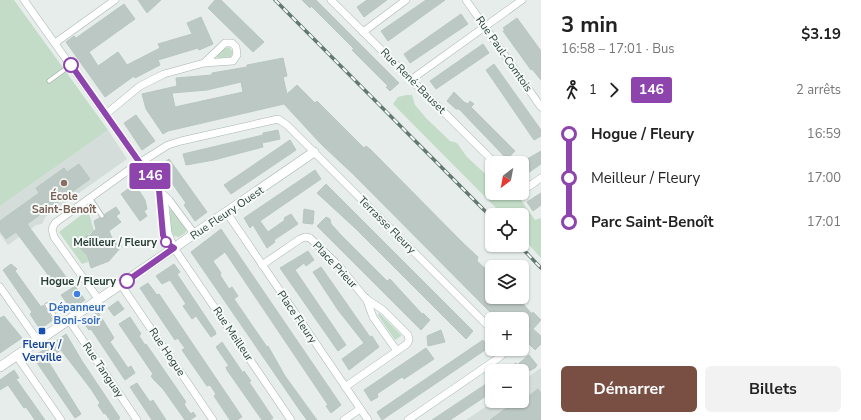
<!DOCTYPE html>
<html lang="fr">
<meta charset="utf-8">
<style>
:root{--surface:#fff;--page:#f2f2f2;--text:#222;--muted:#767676;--accent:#794f44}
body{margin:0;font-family:"Nunito Sans",sans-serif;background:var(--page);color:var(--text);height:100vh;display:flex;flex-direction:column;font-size:15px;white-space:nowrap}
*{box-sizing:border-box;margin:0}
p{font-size:13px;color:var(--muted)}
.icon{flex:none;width:22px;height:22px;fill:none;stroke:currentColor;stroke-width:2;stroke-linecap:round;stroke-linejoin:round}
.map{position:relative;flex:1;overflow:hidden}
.details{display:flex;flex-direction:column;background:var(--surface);width:320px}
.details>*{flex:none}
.badge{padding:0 8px;border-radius:3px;font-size:14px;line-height:26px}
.needle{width:26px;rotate:212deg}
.controls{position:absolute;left:485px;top:156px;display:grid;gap:8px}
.controls a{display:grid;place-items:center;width:44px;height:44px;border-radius:6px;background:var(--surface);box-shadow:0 1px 3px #0004;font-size:20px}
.map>.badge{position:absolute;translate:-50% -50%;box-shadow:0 0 0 2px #fff}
.legs{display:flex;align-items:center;gap:6px;height:44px;padding:0 20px;font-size:13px}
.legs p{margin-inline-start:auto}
.overview{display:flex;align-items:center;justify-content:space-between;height:68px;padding:0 20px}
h1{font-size:22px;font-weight:700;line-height:30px}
.cta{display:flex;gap:8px;margin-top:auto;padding:8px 20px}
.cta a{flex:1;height:46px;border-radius:6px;background:var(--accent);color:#fff;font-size:16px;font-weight:700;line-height:46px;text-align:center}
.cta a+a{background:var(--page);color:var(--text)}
ul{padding:0 20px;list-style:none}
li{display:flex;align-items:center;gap:14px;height:44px;font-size:15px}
li i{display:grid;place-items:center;width:6px;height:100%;margin:0 5px;background:currentColor}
li i::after{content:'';width:10px;height:10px;margin:-5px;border:3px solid;border-radius:50%;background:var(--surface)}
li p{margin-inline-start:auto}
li:first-child i{background:linear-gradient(#0000 50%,currentColor 0)}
li:last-child i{background:linear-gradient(currentColor 50%,#0000 0)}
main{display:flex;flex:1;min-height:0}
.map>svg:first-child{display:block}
.built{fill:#d4ddd9}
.green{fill:#c2dcc8}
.building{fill:#bcc8c3;stroke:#b9c7c0;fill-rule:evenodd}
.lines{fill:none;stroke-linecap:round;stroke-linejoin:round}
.service-casing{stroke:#a9b5b1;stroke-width:5}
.minor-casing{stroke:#a9b5b1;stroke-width:8}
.tertiary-casing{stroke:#a9b5b1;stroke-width:10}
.service{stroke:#fff;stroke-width:3.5}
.minor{stroke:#fff;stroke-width:7}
.tertiary{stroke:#fff;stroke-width:9}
.rail-casing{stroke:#627972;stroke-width:3.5}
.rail{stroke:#f6faf8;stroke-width:2;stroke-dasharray:6;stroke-linecap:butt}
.line-1-casing{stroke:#fff;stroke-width:9}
.line-1{stroke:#8e44ad;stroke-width:6}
.stop-1-dot{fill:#fff;stroke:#8e44ad;stroke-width:2}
.education-dot{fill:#8d6e63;stroke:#f6faf8;stroke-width:1.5}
.shop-dot{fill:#3f7fe0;stroke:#f6faf8;stroke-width:1.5}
.transit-dot{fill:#1a4fb4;stroke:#f6faf8;stroke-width:1.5}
.labels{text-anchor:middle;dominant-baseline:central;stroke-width:4;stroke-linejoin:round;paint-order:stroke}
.street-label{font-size:11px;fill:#273e37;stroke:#f6faf8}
.education-label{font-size:11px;font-weight:bold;fill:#785e54;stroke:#f6faf8}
.stop-label{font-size:11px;font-weight:bold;fill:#273e37;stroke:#f6faf8;text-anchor:end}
.shop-label{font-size:11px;font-weight:bold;fill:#366cbe;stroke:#f6faf8}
.transit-label{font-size:11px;font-weight:bold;fill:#164399;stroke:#f6faf8}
</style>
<main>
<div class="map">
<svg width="541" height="420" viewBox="0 0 541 420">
<rect width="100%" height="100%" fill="#e6edea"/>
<g class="built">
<polygon points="108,130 127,159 45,217 42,224 36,225 8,245 0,234 0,206"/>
<polygon points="541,368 541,420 466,420 494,401 522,401 522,381"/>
</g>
<g class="green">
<polygon points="0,0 14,0 108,130 0,206"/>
<polygon points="229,47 233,52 231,57 217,58 217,55 225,48"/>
<polygon points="406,95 412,95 415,105 426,118 450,141 457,143 467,157 492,180 492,193 516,193 535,220 541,218 541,258 522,237 522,215 503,215 393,104 398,97"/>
<polygon points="173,209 187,229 185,233 179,237 174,236 171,229 169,211"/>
<polygon points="88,210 94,231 86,236 86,241 80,248 87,255 88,262 82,264 59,232"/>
<polygon points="379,313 401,335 401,336 395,340 378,315"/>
</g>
<g class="building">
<polygon points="138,0 161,0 147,13"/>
<polygon points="215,0 221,0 264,42 253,52 208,8"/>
<polygon points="302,0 316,0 399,83 390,91 386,87 388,86 352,50 354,49 311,6 310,8"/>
<polygon points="367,0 387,0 364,17 357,7"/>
<polygon points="426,0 445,0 388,41 381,31"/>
<polygon points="124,4 135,19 89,52 98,66 118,52 127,65 160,48 158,44 192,34 187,23 201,17 213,44 199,50 198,48 158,60 160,65 135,78 134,76 105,97 66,42 74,36 76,38"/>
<polygon points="461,14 468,24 410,63 404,54"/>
<polygon points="517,18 541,51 541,80 532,69 531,70 503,31 505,30 503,28"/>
<polygon points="483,44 489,53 436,89 430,81"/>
<path d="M283 58 287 76 283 77 287 94 297 85 315 103 317 101 364 148 366 146 370 149 463 243 478 257 477 261 492 275V297H517L532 314 533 312 541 320 533 329 541 336V344L535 350 522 337V319H497L353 174 321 144 284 104 168 131 163 134 146 109 142 94 177 86 176 78 212 75V73L247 67V65ZM241 82 243 92 175 107 172 93 207 90Z"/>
<polygon points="494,64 541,130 541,136 534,140 486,70"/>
<polygon points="454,92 464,102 468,104 470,101 474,104 471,107 515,151 507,159 459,109 456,109 447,101"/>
<polygon points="136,115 155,141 142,150 124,123"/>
<polygon points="278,130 280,139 262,143 263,147 214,160 186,165 183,154 263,135 263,133"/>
<polygon points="290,140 296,150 231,194 224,185"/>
<polygon points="541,151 541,164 522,177 522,162"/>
<polygon points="169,159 207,212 195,221 184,205 186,203 160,166"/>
<polygon points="79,164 90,179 27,224 66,277 55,284 16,232 6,239 0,231 0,221 39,193 36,188 64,168 67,172"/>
<polygon points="315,170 321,179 260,221 268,232 285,220 284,218 291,214 298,224 274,240 275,242 267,248 253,225 250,228 244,218"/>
<polygon points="135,184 145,200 147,209 144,211 147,216 140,221 121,194"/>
<polygon points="326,184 473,331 466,339 355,228 317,193"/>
<polygon points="541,193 541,205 533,211 527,202"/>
<polygon points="116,207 120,213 116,216 121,222 109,231 112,238 122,246 109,261 91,268 87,255 80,248 86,241 86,236 90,235 96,229 94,221 99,218 103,219 105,214"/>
<polygon points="304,209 314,211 313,224 303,223"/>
<polygon points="326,217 330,219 331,224 341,235 387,281 390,279 422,314 423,313 430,320 421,330 317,226"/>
<polygon points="221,229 341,405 331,413 326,406 328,405 225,252 213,261 221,273 220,275 229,289 232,287 238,296 234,299 267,347 268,346 285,376 317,420 307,420 301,412 193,255 191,252"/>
<polygon points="308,251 314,260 306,266 304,263 295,270 346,345 338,351 280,268"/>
<polygon points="11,264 17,269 15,271 33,296 41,307 43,305 53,320 40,329 30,314 32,312 3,270"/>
<polygon points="174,264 180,272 177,274 215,331 216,334 211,337 196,316 192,319 183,306 186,304 170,280 162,284 156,276"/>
<polygon points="321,267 370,337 372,336 379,347 349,370 342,359 364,343 338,310 313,272"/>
<polygon points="148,283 157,295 159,294 234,405 242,417 237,420 230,420 214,396 216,394 210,385 207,386 182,350 185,348 181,343 178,338 175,340 140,288"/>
<polygon points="75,286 85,300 71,309 61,295"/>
<polygon points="118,301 124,309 114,316 108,308"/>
<polygon points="98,312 114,338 110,342 128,368 131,366 135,373 125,380 91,329 89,330 83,322"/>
<polygon points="4,316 22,338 0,353 0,318"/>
<polygon points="130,317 141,334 139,336 145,345 146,344 186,402 184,404 187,409 191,414 193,412 196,416 190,420 185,420 163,389 154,380 151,376 153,374 119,324"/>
<polygon points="441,330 445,342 428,346 427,336"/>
<polygon points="66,334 82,361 120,418 118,420 110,420 105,413 104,414 98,405 100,403 91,389 61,350 48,358 50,360 48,361 81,414 75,418 33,357"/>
<polygon points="483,340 488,348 382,420 377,412"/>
<polygon points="222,342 243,373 244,371 251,381 249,382 273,418 270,420 262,420 227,370 226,367 229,366 216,347"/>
<polygon points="426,348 434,359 404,379 402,377 377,394 378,397 371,401 364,390"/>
<polygon points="529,355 537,365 535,368 522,374 522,371 511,371 509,368 516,363 517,365"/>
<polygon points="14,370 19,378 16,379 45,420 35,420 26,407 24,408 8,385 0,390 0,380"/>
<polygon points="492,380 492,392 450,420 432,420"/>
<polygon points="137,383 150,402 153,400 166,420 152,420 130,387"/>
<polygon points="538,389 541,393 541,420 490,420 512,404 514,406 522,401"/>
</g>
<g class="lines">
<defs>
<g id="service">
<polyline points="49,81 71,65"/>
<polyline points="90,198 102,216"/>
<polyline points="47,305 61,325"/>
</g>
<g id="minor">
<polyline points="24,0 159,190 169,200 195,235"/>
<polyline points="331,0 495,163"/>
<polyline points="466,0 541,107"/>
<polyline points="363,32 406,0"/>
<polyline points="55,43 115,0"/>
<polyline points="412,79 522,0"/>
<polyline points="106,114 140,86 164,74 204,63 233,61 237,55 236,47 232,43 225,43 204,63"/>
<polyline points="522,188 528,187 541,178"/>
<polyline points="161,194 165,205 168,233 174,248 291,420"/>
<polyline points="160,196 163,235 166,243 174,248"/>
<polyline points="227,213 368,420"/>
<polyline points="262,265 300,239 305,237 310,238 340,267 365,298 383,310 408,335 409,340 407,344 345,387"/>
<polyline points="121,285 213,420"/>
<polyline points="0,287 38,341"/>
<polyline points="366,298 373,317 397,351"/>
<polyline points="99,300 54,237 52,229 55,223 133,167 168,145 181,141 278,119 287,125 492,330"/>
<polyline points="69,320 137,420"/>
<polyline points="16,355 61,420"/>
<polyline points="344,420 360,409"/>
<polyline points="408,420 497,359 503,354 505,349"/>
</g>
<polyline id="tertiary" points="0,367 314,152"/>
</defs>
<use href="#service" class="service-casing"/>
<use href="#minor" class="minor-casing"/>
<use href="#tertiary" class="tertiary-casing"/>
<use href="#service" class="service"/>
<use href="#minor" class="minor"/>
<use href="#tertiary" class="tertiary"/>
<defs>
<g id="rail">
<polyline points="275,0 492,218"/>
<polyline points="519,245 541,268"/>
</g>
</defs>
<use href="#rail" class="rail-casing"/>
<use href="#rail" class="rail"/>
</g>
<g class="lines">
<defs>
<polyline id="line-1" points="71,65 159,190 163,235 166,243 174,248 127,281"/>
</defs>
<use href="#line-1" class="line-1-casing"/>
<use href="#line-1" class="line-1"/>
</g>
<g class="stop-1-dot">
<circle cx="71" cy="65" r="7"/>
<circle cx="166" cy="242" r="5"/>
<circle cx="127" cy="281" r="7"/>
</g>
<circle class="education-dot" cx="64" cy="183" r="4"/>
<circle class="shop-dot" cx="77" cy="294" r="4"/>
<rect class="transit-dot" x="38" y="327" width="8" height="8" rx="2"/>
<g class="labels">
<g class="street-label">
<text transform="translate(504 54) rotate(55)">Rue Paul-Comtois</text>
<text transform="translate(413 81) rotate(45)">Rue René-Bauset</text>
<text transform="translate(227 213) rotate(-34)">Rue Fleury Ouest</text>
<text transform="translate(387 225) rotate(45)">Terrasse Fleury</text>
<text transform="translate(335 265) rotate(47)">Place Prieur</text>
<text transform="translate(297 317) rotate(56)">Place Fleury</text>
<text transform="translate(233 334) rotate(56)">Rue Meilleur</text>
<text transform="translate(167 352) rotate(56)">Rue Hogue</text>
<text transform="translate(103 370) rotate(56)">Rue Tanguay</text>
</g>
<g class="education-label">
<text x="64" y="196">École<tspan x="64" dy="13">Saint-Benoît</tspan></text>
</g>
<g class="stop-label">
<text x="157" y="242">Meilleur / Fleury</text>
<text x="116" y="281">Hogue / Fleury</text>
</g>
<g class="shop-label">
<text x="77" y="307">Dépanneur<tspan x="77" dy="13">Boni-soir</tspan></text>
</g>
<g class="transit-label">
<text x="42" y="344">Fleury /<tspan x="42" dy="13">Verville</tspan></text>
</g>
</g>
</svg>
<div class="controls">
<a><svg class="needle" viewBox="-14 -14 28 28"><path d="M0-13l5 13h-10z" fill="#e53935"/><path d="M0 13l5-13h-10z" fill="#767676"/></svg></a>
<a><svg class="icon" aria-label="locate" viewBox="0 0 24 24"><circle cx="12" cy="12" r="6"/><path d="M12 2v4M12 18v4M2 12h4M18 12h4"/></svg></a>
<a><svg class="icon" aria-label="layers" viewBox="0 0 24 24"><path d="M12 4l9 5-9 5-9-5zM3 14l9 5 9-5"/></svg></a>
<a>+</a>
<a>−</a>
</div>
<b class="badge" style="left:150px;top:176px;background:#8e44ad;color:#fff">146</b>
</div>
<section class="details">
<div class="overview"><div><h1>3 min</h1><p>16:58 – 17:01 · Bus</p></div><b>$3.19</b></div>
<div class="legs"><svg class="icon" aria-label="walk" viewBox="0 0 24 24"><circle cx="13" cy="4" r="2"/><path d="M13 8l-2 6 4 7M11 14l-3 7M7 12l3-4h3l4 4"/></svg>1<svg class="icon" aria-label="forward" viewBox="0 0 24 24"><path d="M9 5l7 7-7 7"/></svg><b class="badge" style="background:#8e44ad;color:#fff">146</b><p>2 arrêts</p></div>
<ul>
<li><i style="color:#8e44ad"></i><b>Hogue / Fleury</b><p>16:59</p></li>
<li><i style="color:#8e44ad"></i><span>Meilleur / Fleury</span><p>17:00</p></li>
<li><i style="color:#8e44ad"></i><b>Parc Saint-Benoît</b><p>17:01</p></li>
</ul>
<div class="cta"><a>Démarrer</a><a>Billets</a></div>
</section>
</main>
